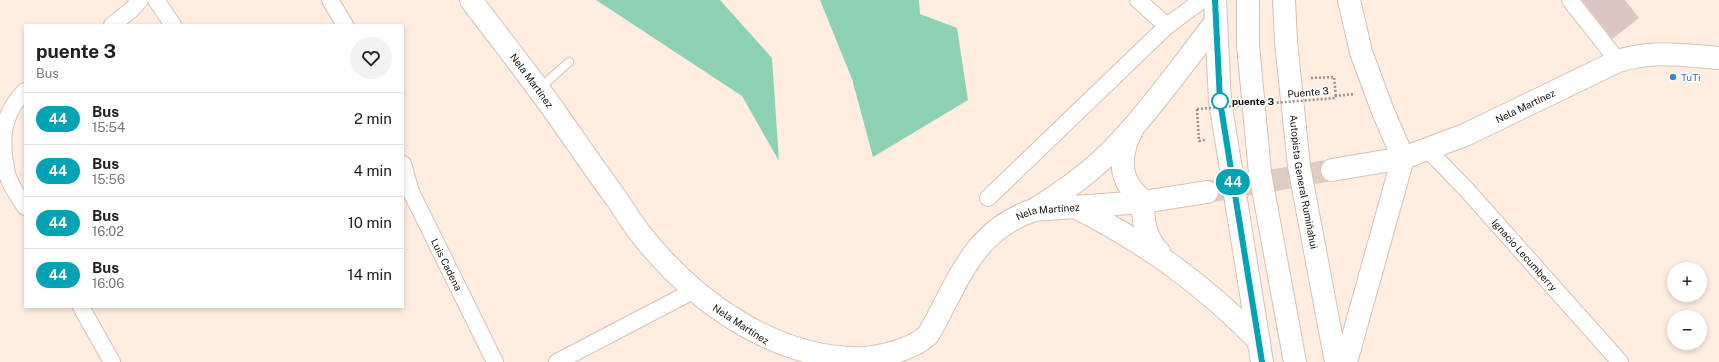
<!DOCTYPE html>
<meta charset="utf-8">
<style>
:root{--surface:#fff;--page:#f2f2f2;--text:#202124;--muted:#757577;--line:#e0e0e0}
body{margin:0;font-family:"Public Sans",sans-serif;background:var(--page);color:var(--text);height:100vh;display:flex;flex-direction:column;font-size:15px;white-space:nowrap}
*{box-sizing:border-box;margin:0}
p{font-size:13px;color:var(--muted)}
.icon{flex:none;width:22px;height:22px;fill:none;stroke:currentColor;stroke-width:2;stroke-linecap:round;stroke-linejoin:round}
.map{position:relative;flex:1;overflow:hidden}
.side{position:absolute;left:24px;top:24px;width:380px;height:284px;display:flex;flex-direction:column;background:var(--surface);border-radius:0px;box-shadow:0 2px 6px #0003}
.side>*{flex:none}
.badge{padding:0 8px;border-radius:13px;font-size:14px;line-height:26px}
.fabs{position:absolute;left:1667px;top:262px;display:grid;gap:8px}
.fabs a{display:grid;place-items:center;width:40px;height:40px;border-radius:50%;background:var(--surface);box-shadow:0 2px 6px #0003;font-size:20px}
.map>.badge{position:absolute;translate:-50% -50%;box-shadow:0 0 0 2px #fff}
.round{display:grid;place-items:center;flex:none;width:42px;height:42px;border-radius:21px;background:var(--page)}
.headline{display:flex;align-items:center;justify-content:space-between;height:68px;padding:0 12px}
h1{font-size:19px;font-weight:700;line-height:30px}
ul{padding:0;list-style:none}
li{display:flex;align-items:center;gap:12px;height:52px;padding:0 12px;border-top:1px solid var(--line)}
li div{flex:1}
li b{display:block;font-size:15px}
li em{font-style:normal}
li .badge{min-width:44px;font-weight:700;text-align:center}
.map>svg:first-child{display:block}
.green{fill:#8dd0b2}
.building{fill:#dbc6c1}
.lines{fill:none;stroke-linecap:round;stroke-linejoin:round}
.secondary-tunnel{stroke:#dcccc1;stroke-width:22;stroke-dasharray:22 11;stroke-linecap:butt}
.service-casing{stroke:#d3c2b6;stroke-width:10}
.minor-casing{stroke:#d3c2b6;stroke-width:18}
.secondary-casing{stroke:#d3c2b6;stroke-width:24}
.primary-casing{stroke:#d3c2b6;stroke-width:24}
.trunk-casing{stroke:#d3c2b6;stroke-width:24}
.path{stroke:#9c8f86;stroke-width:2.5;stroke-dasharray:2 2;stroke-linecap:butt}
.service{stroke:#fff;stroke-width:8}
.minor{stroke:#fff;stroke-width:16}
.secondary{stroke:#fff;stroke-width:22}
.primary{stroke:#fff;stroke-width:22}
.trunk{stroke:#fff;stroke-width:22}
.path-bridge{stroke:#9c8f86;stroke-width:2.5;stroke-dasharray:2 2;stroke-linecap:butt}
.line-casing{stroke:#fff;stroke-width:9}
.line{stroke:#00a3b4;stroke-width:6}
.shop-dot{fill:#3f7fe0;stroke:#fff;stroke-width:1.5}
.stop-dot{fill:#fff;stroke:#00a3b4;stroke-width:2}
.labels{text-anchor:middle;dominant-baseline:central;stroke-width:3.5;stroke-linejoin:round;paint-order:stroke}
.shop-label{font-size:10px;fill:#366cbe;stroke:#fff;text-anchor:start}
.street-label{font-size:10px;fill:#130e0a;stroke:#fff}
.stop-label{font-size:10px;font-weight:bold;fill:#130e0a;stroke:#fff;text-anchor:start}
</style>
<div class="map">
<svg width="1719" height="362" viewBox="0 0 1719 362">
<rect width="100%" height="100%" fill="#ffede1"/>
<g class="green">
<polygon points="596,0 720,0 772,58 779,161 742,96"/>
<polygon points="820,0 919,0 920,14 957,28 968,100 873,157 852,79"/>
</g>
<polygon class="building" points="1582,0 1625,0 1639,18 1612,39"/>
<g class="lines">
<polyline class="secondary-tunnel" points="1207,192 1332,170"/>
<defs>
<polyline id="service" points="540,88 569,62"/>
<g id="minor">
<polyline points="156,0 173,25"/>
<polyline points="330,0 345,25"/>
<polyline points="1138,0 1167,26"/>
<polyline points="1570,0 1618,61"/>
<polyline points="112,25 130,11 140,0"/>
<path d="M25 91C1 115 0 141 7 174 10 185 19 197 25 207"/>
<path id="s1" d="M1427 149 1466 189 1620 362"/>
<path id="s2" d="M403 164 411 192 495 362"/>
<polyline points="988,198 1167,26 1202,0"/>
<polyline points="81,307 112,362"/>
<polyline points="557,362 693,291"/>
</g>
<g id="secondary">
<path id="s3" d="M471 0C500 39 530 76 558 116 577 143 596 171 616 198 625 211 633 225 643 237 695 302 778 362 867 358 887 355 913 349 928 335 958 284 971 231 1034 210L1143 202 1207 192"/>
<path id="s4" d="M1332 170 1403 158 1465 135 1618 61C1653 50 1683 55 1719 58"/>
</g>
<g id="primary">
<polyline points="1215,0 1220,101 1262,362"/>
<path d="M1132 131C1124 143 1120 164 1125 177 1128 187 1136 194 1143 202 1143 221 1145 238 1159 252"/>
<path d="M1073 206C1145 242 1203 284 1259 341"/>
<path d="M1034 210C1064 191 1093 171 1118 144 1153 107 1183 64 1215 23"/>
</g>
<g id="trunk">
<polyline points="1248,0 1248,45 1260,173 1295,362"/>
<path id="s5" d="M1284 0 1286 42 1299 166 1336 362"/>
<polyline points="1346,362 1403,158 1382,109 1361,52 1349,0"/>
</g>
</defs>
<use href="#service" class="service-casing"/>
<use href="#minor" class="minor-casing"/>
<use href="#secondary" class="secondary-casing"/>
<use href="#primary" class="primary-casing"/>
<use href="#trunk" class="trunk-casing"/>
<g class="path">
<polyline points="1311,78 1334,77 1336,98"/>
<polyline points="1335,96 1355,94"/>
<polyline points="1197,109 1199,141 1205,140"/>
</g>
<use href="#service" class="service"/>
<use href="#minor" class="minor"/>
<use href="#secondary" class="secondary"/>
<use href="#primary" class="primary"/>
<use href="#trunk" class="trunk"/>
<polyline class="path-bridge" points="1197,109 1336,98"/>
</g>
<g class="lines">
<defs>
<polyline id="line" points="1215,0 1220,101 1262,362"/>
</defs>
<use href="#line" class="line-casing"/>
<use href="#line" class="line"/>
</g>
<circle class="shop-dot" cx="1673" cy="77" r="4"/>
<circle class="stop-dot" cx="1220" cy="101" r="8"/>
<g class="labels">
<g class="shop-label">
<text x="1681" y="77">TuTi</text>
</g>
<g class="street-label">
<text stroke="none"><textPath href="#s3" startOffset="101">Nela Martínez</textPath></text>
<text transform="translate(1308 92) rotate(-5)">Puente 3</text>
<text stroke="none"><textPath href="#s4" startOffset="205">Nela Martínez</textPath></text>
<text stroke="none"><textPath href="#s5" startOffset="183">Autopista General Rumiñahui</textPath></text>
<text stroke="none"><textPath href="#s3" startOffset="805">Nela Martínez</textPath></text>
<text stroke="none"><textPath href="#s1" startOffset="144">Ignacio Lecumberry</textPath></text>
<text stroke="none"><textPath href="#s2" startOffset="110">Luis Cadena</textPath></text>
<text transform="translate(741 324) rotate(33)">Nela Martínez</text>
</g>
<g class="stop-label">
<text x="1232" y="101">puente 3</text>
</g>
</g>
</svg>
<div class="fabs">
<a>+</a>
<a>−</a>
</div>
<b class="badge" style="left:1233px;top:182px;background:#00a3b4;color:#fff">44</b>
<section class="side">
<div class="headline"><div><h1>puente 3</h1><p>Bus</p></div><a class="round"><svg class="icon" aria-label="heart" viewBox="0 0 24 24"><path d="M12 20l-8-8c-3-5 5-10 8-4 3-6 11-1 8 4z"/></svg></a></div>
<ul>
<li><span class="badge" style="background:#00a3b4;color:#fff">44</span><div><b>Bus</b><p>15:54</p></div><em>2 min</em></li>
<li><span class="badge" style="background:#00a3b4;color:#fff">44</span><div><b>Bus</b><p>15:56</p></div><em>4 min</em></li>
<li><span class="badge" style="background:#00a3b4;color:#fff">44</span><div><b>Bus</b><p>16:02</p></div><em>10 min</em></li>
<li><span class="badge" style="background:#00a3b4;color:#fff">44</span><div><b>Bus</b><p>16:06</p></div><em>14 min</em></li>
</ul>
</section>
</div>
